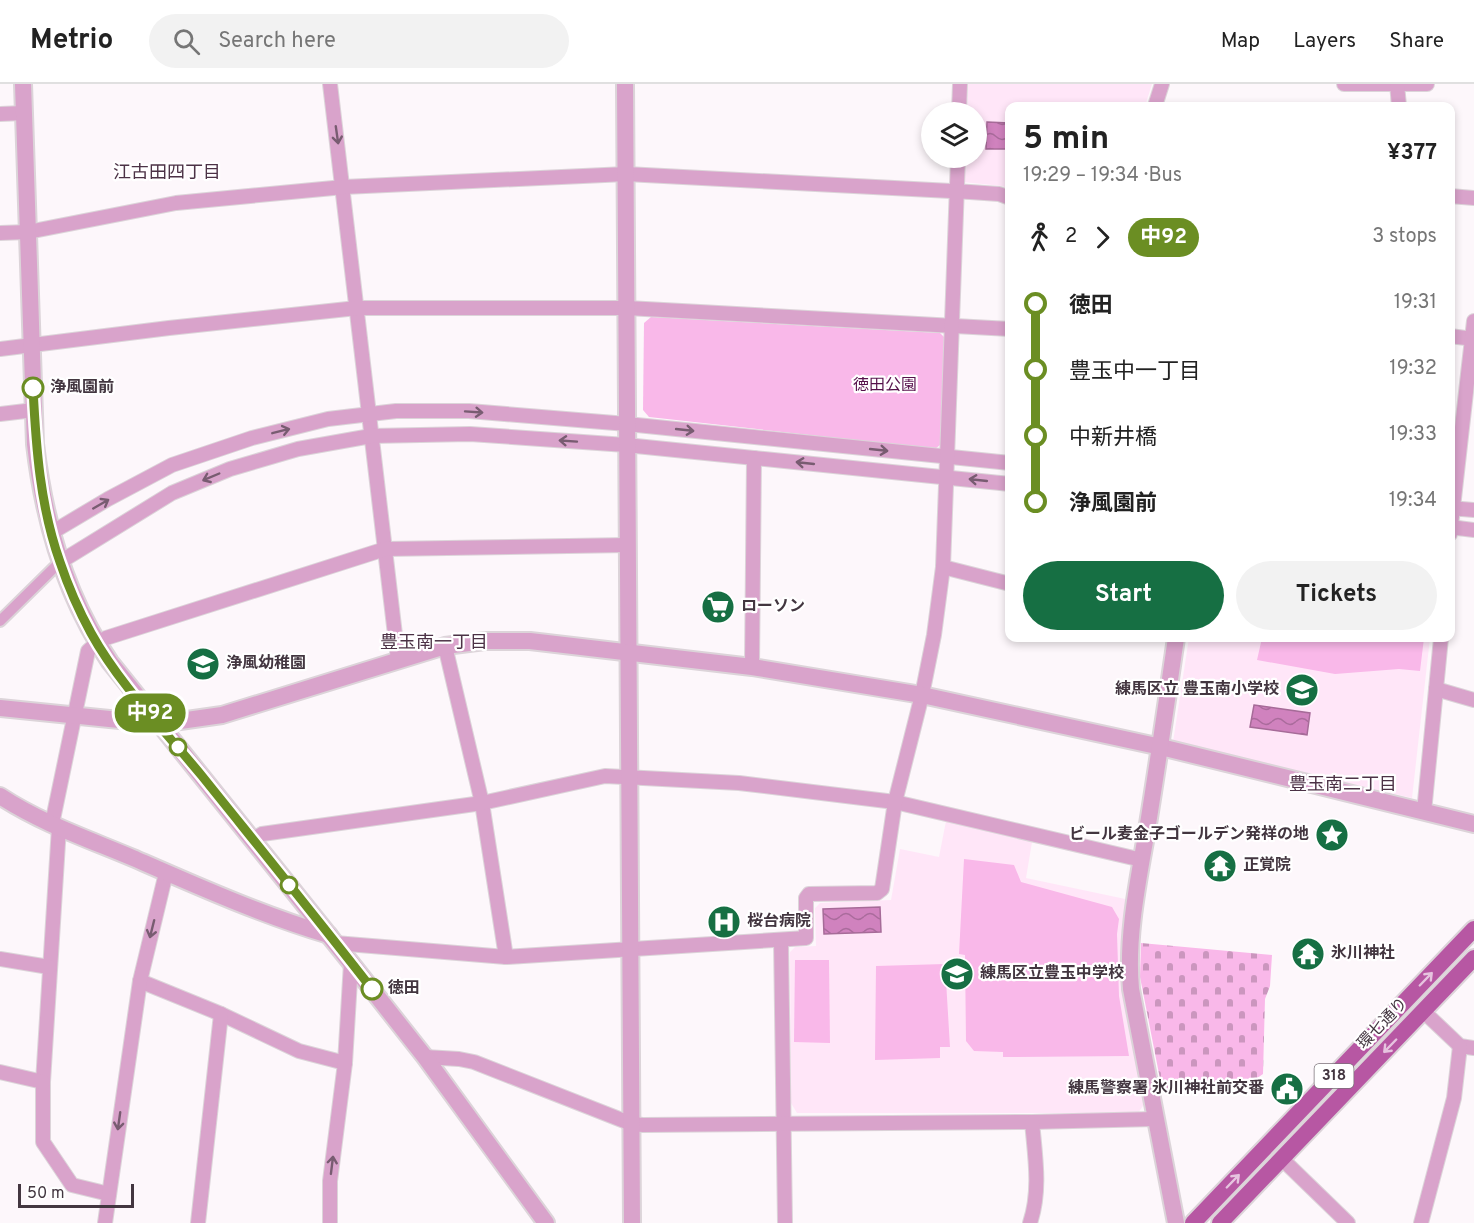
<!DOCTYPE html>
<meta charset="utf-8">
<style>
:root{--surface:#fff;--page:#f2f2f2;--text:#222;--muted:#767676;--line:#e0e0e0;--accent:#166f43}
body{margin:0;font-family:Overpass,"Noto Sans JP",sans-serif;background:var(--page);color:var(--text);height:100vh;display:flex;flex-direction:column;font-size:22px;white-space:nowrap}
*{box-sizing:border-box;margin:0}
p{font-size:20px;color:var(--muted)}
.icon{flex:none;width:33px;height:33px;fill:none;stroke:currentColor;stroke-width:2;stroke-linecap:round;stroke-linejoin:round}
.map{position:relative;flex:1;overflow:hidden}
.sheet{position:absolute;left:1005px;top:18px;width:450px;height:540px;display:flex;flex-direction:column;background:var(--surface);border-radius:12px;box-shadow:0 3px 9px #0003}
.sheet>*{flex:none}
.badge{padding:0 12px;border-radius:20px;font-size:21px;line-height:39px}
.buttons{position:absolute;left:921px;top:18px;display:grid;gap:12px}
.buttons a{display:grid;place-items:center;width:66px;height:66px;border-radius:50%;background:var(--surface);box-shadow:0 3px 9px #0003;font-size:30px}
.scale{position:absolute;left:18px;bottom:15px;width:116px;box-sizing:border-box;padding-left:6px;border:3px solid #433640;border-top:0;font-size:16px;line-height:21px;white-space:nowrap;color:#433640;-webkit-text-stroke:4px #fff;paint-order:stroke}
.map>.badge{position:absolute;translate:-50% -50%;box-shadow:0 0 0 3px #fff}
.legs{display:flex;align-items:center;gap:9px;height:66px;padding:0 18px;font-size:20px}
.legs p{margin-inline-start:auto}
.headline{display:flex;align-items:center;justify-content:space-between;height:102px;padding:0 18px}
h1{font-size:33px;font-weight:700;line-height:45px}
.primary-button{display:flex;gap:12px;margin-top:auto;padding:12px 18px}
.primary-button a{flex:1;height:69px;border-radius:36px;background:var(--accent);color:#fff;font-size:24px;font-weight:700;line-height:69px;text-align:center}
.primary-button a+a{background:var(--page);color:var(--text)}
ul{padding:0 18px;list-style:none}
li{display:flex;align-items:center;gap:21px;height:66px;font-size:22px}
li i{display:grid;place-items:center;width:9px;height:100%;margin:0 8px;background:currentColor}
li i::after{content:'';width:15px;height:15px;margin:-8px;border:4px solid;border-radius:50%;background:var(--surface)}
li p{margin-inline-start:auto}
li:first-child i{background:linear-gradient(#0000 50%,currentColor 0)}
li:last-child i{background:linear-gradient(currentColor 50%,#0000 0)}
header{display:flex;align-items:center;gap:36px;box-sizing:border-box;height:84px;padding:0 30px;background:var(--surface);border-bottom:2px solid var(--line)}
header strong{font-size:28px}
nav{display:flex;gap:33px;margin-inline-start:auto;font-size:21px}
.search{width:420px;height:54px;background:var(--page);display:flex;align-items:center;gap:15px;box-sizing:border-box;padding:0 21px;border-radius:33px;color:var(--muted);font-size:22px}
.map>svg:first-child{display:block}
.built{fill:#ffe6f8}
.green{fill:#f9b8e9}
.cemetery{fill:url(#cemetery-stones)}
.water{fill:url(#water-waves);stroke:#a66b98;stroke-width:1.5}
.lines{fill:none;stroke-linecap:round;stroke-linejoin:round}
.pedestrian-casing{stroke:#dcd4d9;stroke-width:14}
.minor-casing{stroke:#dcd4d9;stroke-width:16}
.tertiary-casing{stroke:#dcd4d9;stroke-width:20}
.primary-casing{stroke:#dcd4d9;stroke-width:20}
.pedestrian{stroke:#d9a3cb;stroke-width:10}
.minor{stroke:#d9a3cb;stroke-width:14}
.tertiary{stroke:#d9a3cb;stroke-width:16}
.primary{stroke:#b757a3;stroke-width:16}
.oneway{stroke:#785c71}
.oneway2{stroke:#e6c4df}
.line-1-casing{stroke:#fff;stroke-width:14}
.line-1{stroke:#6b8e23;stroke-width:9}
.stop-1-dot{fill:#fff;stroke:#6b8e23;stroke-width:3}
.labels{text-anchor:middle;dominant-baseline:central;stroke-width:4.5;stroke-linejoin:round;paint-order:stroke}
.shield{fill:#fff;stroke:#7b7279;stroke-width:1.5}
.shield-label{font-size:15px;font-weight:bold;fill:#433640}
.park-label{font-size:16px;fill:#56114b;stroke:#fff}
.stop-label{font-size:16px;font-weight:bold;fill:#433640;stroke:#fff;text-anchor:start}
.poi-label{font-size:16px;font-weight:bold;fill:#433640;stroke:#fff;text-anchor:start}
.street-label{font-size:16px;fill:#433640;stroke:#fff}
.neighbourhood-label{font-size:18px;fill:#4c3246;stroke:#fff}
</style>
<header>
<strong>Metrio</strong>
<div class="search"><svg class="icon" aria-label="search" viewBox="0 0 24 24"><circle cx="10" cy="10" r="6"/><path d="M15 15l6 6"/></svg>Search here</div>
<nav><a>Map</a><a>Layers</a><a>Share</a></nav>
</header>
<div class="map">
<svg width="1474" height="1139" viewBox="0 0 1474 1139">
<defs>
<pattern id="cemetery-stones" width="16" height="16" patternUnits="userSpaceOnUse" patternTransform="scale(1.5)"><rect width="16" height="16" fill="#f9b8e9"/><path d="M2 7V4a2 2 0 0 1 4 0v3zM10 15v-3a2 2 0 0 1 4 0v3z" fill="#cb96be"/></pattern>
<pattern id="water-waves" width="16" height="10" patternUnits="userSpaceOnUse" patternTransform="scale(1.5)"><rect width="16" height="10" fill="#d082be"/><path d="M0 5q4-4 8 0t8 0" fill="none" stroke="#aa6b9c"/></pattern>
</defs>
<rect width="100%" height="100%" fill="#fdf7fb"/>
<g class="built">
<polygon points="968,0 1152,0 1145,22 1010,22 1009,105 1002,102 963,98 964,74 976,74 976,28 967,28"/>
<polygon points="1189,554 1430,554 1412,714 1173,658"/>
<polygon points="946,737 1032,758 1026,794 1130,816 1124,912 1145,1019 1138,1029 797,1029 791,1019 790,868 795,863 816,862 815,824 820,819 891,816 900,765 939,773"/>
</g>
<g class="green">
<polygon points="651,233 940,249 945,254 940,361 935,365 649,333 643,326 644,239"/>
<polygon points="1262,554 1424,554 1420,587 1399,585 1335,590 1257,576"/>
<polygon points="964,775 1014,781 1021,798 1112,823 1119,835 1117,850 1119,912 1129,972 1003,973 1003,968 974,967 966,957 965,871 959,870"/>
<polygon points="795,876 829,876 830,959 794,958"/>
<polygon points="945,880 950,963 940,963 940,974 875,976 876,882"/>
</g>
<polygon class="cemetery" points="1141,859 1272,871 1270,902 1265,915 1263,990 1247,1001 1162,1005 1140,893"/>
<g class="water">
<polygon points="987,38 1009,39 1009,65 986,65"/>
<polygon points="1254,621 1310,629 1307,651 1250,643"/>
<polygon points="880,823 881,848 824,850 823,825"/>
</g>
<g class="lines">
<defs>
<polyline id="pedestrian" points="0,537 60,478"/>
<g id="minor">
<polyline points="330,0 398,576"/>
<polyline points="1344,0 1427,0"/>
<polyline points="1397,0 1399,22"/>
<polyline points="1155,22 1162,0"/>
<polyline points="959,28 960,0"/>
<polyline points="0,30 24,29"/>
<polyline points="1450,112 1474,114"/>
<polyline points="0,149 28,148 176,119 344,103 626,90 970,108 999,110 1010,114"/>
<polyline points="1450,252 1474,255"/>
<polyline points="0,265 169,244 357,224 627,224 1010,245"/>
<polyline points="0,330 34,326"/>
<polyline points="1450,424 1474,426"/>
<polyline points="1450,443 1474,446"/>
<polyline points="51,449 108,415 172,381 252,354 328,335 396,327 469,327 627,340 1010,379"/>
<polyline points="1450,450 1474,237"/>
<polyline points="60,478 172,409 230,385 298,365 371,352 470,350 626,361 1010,400"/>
<polyline points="943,483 1010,500"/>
<polyline points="445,562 482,719 506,873"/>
<polyline points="752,583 754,374"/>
<polyline points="1436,605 1474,616"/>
<polyline points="1424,728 1441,554"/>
<polyline points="52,740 88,567 97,559 106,554 385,465 628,461"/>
<polyline points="59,743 43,998 43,1058 72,1101 109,1110"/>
<polyline points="253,755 262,750 482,719 605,692 739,699 895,718 1142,776"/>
<polyline points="781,856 785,1139"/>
<polyline points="335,859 506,873 806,854 806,814 809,810 877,809 882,805 895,718 922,611 934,551 943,483 958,74"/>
<polyline points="0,875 49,883"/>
<polyline points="140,897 221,930 299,967 345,979"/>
<polyline points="1423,927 1460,962 1474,964"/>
<polyline points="425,973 459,975 474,978 632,1040 643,1041 1032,1038 1155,1035"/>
<polyline points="0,988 43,998"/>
<polyline points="1282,1075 1348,1139"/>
<polyline points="105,1139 140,897 166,789"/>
<polyline points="198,1139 221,930"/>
<polyline points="330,1139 330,1097 345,979 351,879"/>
<path d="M1030 1139C1041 1106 1035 1072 1032 1038"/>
<polyline points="1421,1139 1454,1014 1460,962"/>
</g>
<g id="tertiary">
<path d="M23 0 35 360C44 438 65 512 110 578L351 879 425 973 546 1139"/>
<polyline points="625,0 632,1139"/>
<polyline points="0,624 159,640 222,631 445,562 485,557 530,557 752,583 922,611 1161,663 1474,740"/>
<path d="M0 712C41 739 88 755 133 774 197 802 262 831 329 851"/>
<path d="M1176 1139 1131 905C1126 851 1139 793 1148 740 1158 678 1167 616 1176 554"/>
</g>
<g id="primary">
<polyline points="1193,1139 1474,845"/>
<polyline points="1220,1139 1474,874"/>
</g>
</defs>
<use href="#pedestrian" class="pedestrian-casing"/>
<use href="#minor" class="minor-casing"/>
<use href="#tertiary" class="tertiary-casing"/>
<use href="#primary" class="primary-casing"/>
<use href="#pedestrian" class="pedestrian"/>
<use href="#minor" class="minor"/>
<use href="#tertiary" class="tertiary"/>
<use href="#primary" class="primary"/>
</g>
<defs><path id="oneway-shaft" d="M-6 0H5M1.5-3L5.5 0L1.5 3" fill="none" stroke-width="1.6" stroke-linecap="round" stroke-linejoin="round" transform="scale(1.5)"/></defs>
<g class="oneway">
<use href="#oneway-shaft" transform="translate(337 51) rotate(82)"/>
<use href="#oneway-shaft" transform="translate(474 328) rotate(4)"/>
<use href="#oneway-shaft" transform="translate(685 346) rotate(6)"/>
<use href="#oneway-shaft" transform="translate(281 347) rotate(-14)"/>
<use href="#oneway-shaft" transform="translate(568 357) rotate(-176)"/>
<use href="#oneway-shaft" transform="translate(879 366) rotate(6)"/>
<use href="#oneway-shaft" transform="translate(805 379) rotate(-174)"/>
<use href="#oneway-shaft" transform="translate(211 393) rotate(157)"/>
<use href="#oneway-shaft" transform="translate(978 396) rotate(-174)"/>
<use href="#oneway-shaft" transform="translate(101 420) rotate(-30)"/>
<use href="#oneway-shaft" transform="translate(152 845) rotate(104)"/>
<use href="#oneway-shaft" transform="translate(119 1037) rotate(98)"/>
<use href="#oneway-shaft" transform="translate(332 1081) rotate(-83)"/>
</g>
<g class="oneway2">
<use href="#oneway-shaft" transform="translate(1426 895) rotate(-46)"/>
<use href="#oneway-shaft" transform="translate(1390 962) rotate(134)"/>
<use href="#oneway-shaft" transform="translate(1233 1097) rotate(-46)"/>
</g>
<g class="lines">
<defs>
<path id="line-1" d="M33 304C36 363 40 422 60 478 68 502 79 527 91 549 119 600 165 647 202 692 259 763 316 833 372 905"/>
</defs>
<use href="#line-1" class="line-1-casing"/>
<use href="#line-1" class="line-1"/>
</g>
<defs>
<symbol id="supermarket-disc" viewBox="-11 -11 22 22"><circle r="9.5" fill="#166f43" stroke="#fff"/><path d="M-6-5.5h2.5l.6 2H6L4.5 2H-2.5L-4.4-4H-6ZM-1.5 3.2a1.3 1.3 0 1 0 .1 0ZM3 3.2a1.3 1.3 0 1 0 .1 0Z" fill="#fff"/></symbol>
<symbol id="school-disc" viewBox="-11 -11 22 22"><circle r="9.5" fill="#166f43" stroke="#fff"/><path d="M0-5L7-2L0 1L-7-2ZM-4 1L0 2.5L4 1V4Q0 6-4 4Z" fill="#fff"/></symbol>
<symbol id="sight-disc" viewBox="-11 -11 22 22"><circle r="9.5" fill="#166f43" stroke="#fff"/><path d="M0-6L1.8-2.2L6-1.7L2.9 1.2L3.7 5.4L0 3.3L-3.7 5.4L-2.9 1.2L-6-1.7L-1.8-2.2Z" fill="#fff"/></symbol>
<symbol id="temple-disc" viewBox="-11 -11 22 22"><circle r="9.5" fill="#166f43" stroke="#fff"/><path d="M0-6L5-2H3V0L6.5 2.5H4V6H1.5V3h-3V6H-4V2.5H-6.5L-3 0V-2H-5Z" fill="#fff"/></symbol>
<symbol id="hospital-disc" viewBox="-11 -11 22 22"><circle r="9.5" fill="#166f43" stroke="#fff"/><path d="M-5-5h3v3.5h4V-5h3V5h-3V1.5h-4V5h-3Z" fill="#fff"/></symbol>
<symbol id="civic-disc" viewBox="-11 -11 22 22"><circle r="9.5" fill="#166f43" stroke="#fff"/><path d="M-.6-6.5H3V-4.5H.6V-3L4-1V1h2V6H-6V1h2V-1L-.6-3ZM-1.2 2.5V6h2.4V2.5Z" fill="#fff"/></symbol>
</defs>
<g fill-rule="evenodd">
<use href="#supermarket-disc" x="699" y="504" width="38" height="38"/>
<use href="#school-disc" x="184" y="561" width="38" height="38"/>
<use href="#school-disc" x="1283" y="587" width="38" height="38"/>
<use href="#sight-disc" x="1313" y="732" width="38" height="38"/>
<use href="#temple-disc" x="1201" y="763" width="38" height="38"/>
<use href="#hospital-disc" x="705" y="819" width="38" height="38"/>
<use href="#temple-disc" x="1289" y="851" width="38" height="38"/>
<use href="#school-disc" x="938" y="871" width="38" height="38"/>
<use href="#civic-disc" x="1268" y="986" width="38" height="38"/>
</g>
<g class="stop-1-dot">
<circle cx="33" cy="304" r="10"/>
<circle cx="178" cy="663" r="8"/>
<circle cx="289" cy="801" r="8"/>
<circle cx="372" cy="905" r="10"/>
</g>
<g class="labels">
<rect class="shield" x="1314.5" y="980" width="39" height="24" rx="4.5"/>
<g class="shield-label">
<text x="1334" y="992">318</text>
</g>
<g class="park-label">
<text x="885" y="302">徳田公園</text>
</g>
<g class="stop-label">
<text x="50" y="304">浄風園前</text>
<text x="388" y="905">徳田</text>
</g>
<g class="poi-label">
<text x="741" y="523">ローソン</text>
<text x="226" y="580">浄風幼稚園</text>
<text x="1279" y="606" text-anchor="end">練馬区立 豊玉南小学校</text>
<text x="1309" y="751" text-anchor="end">ビール麦金子ゴールデン発祥の地</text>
<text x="1243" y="782">正覚院</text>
<text x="747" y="838">桜台病院</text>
<text x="1331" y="870">氷川神社</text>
<text x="980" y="890">練馬区立豊玉中学校</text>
<text x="1264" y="1005" text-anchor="end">練馬警察署 氷川神社前交番</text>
</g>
<g class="street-label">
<text transform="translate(1383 940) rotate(-46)">環七通り</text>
</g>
<g class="neighbourhood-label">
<text x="167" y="89">江古田四丁目</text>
<text x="434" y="559">豊玉南一丁目</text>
<text x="1343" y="701">豊玉南二丁目</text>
</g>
</g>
</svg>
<div class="buttons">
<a><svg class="icon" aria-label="layers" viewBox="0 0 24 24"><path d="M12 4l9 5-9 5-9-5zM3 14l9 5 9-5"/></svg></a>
</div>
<div class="scale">50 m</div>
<b class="badge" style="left:150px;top:629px;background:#6b8e23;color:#fff">中92</b>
<section class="sheet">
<div class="headline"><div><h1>5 min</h1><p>19:29 – 19:34 · Bus</p></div><b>¥377</b></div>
<div class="legs"><svg class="icon" aria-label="walk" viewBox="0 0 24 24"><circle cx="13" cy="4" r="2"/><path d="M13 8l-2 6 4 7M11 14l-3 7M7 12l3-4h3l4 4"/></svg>2<svg class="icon" aria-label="forward" viewBox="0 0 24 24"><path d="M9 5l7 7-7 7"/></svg><b class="badge" style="background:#6b8e23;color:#fff">中92</b><p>3 stops</p></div>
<ul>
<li><i style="color:#6b8e23"></i><b>徳田</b><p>19:31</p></li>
<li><i style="color:#6b8e23"></i><span>豊玉中一丁目</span><p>19:32</p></li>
<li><i style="color:#6b8e23"></i><span>中新井橋</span><p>19:33</p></li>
<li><i style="color:#6b8e23"></i><b>浄風園前</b><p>19:34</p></li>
</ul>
<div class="primary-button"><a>Start</a><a>Tickets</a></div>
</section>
</div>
